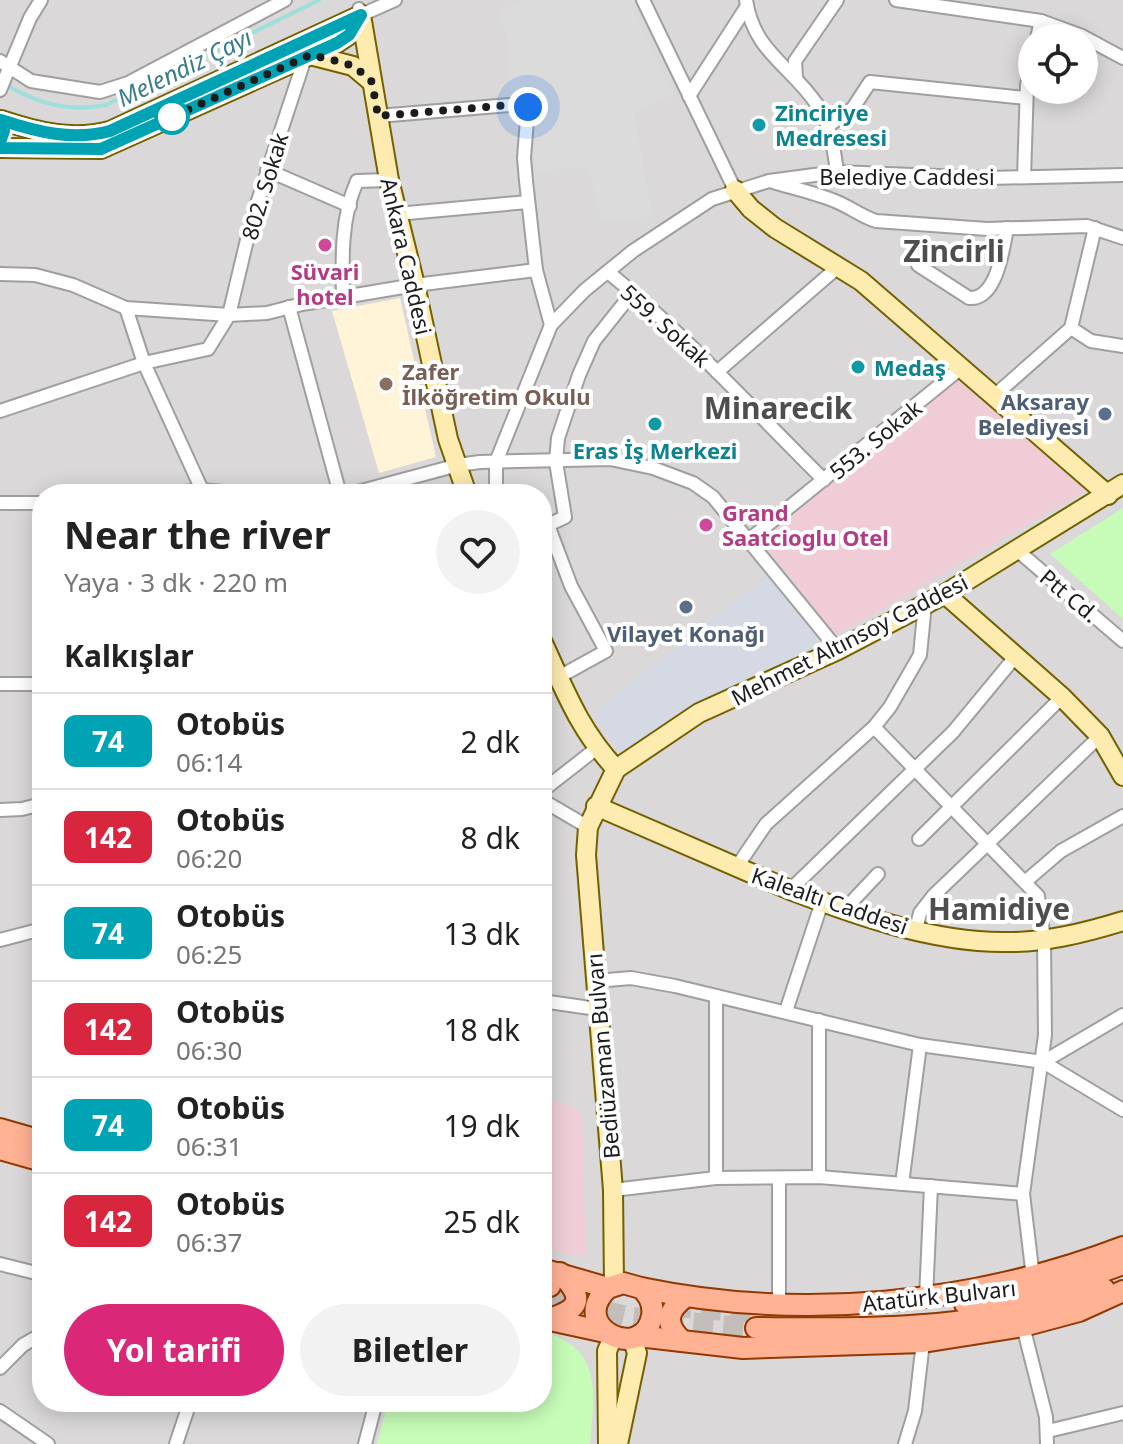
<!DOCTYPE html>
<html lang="tr">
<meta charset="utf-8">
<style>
:root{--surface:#fff;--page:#f2f2f2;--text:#222;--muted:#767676;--line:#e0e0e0;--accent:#db2777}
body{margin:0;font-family:"Noto Sans",sans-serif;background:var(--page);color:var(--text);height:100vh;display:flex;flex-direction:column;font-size:30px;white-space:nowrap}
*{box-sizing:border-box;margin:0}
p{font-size:26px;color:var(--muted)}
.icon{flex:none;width:44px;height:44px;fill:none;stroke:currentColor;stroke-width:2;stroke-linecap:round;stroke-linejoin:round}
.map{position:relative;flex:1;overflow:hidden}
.side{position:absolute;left:32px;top:484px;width:520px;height:928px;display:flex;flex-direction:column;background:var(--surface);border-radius:32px;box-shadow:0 4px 20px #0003}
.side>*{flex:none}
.badge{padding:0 16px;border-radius:12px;font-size:28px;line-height:52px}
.buttons{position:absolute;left:1018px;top:24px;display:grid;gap:16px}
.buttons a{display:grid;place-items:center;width:80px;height:80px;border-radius:50%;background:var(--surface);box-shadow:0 4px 20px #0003;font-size:40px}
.you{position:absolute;width:40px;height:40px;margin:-20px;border:6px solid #fff;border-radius:50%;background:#1a73e8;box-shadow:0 0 0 12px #1a73e833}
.map>.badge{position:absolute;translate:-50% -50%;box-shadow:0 0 0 4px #fff}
h2{padding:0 32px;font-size:30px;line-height:72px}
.round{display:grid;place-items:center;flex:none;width:84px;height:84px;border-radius:42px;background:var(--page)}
.overview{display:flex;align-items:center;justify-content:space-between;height:136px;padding:0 32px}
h1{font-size:38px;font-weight:700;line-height:60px}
.action{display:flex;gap:16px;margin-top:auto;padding:16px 32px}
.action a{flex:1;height:92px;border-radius:48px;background:var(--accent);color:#fff;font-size:32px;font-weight:700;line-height:92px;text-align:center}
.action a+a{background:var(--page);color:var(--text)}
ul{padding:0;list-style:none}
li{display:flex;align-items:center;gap:24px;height:96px;padding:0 32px;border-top:2px solid var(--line)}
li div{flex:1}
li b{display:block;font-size:30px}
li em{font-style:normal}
li .badge{min-width:88px;font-weight:700;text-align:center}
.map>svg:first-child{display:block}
.residential{fill:#dad8d9;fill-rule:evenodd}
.commercial{fill:#f0cdd6}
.education{fill:#fff4d8}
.park{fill:#c6fcb8}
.parking{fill:#dbdbdb}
.plaza{fill:#d4d9e3}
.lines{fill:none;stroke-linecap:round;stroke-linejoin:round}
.stream{stroke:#9ddfdb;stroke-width:4}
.primary-tunnel{stroke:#c4bdb9;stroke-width:20;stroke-dasharray:20 10;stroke-linecap:butt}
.street-casing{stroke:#9f9f9f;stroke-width:16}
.secondary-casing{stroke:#756000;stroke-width:22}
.primary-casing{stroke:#933800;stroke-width:24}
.street{stroke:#fff;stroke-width:12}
.secondary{stroke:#fdebaf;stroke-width:18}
.primary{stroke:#ffb294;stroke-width:20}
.line-casing{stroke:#fff;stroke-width:18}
.line{stroke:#00a3b4;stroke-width:12}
.walk{stroke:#1b1b1b;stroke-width:8;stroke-dasharray:0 14.4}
.stop-dot{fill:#fff;stroke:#00a3b4;stroke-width:4}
.culture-dot{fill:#0f9aa8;stroke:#fff;stroke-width:3}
.hotel-dot{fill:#d1479c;stroke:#fff;stroke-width:3}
.education-dot{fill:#8d6e63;stroke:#fff;stroke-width:3}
.service-dot{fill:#5c6f8a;stroke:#fff;stroke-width:3}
.labels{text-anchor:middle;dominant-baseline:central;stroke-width:8;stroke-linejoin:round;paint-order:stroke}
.culture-label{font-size:22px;font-weight:bold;fill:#0d838f;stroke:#fff;text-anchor:start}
.street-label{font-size:22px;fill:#1b1b1b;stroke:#fff}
.hotel-label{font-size:22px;font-weight:bold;fill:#b23c85;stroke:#fff}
.education-label{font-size:22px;font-weight:bold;fill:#785e54;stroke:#fff;text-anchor:start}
.service-label{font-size:22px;font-weight:bold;fill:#4e5e75;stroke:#fff;text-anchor:end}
.water-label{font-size:24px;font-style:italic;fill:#397d8f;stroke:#fff}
.district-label{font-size:30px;font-weight:bold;fill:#4e4e4e;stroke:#fff}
</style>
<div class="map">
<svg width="1123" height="1444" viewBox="0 0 1123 1444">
<rect width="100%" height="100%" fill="#eee5e0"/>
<path class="residential" d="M0 0H1123V1444H0ZM1032 38H1084V90H1032ZM42 494H542V1402H42Z"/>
<g class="commercial">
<polygon points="960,374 1092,487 835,636 760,538"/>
<polygon points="542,1094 582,1113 586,1257 542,1247"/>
</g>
<polygon class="education" points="400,298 436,457 379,473 332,311"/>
<g class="park">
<polygon points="1123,508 1123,619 1050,554"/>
<path d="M542 1331C604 1350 594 1391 590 1444H377L388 1402H542Z"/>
</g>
<polygon class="parking" points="521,0 629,0 674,95 634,112 652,217 601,219 588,167 534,171 536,104 511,100 508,52 501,10"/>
<polygon class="plaza" points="770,574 831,647 624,759 594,713"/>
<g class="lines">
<path class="stream" d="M4 84C38 103 67 113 106 105L319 0"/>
<g class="primary-tunnel">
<polyline points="546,1297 631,1317 756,1328"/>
<polyline points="671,1307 759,1313"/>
</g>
<defs>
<g id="street">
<polyline points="643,0 735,190"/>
<path d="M746 0C754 53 791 65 818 106 831 126 834 149 837 172"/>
<polyline points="896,0 1041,21 1082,36 1123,58"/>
<polyline points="359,9 361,15 395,0"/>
<polyline points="1037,38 1041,21"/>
<polyline points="0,61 31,81 100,92 128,83 285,0"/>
<polyline points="796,78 795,61 837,0"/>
<polyline points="0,90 30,18 41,0"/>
<polyline points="689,96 747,6"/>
<polyline points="378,116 510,105 528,107 524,158 526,181 536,270 551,325"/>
<polyline points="828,126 853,108 870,82 1026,98"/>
<polyline points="267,170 350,206"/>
<polyline points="1024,177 1027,85 1032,61"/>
<path d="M773 182C793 188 815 193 835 201 850 207 861 216 876 221L987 229 1087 226 1123 238"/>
<polyline points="397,214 528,202"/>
<path d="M918 265 969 298C997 300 1003 249 1007 228"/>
<path d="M608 272C686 335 753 410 824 480"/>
<polyline points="0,274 35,275 73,285 126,308 229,315 267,313 302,304 415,285 536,270"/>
<path d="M343 297C342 259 341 217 357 181L389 180"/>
<polyline points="289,307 340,494"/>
<polyline points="126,308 144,363 202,490"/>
<polyline points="1071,328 1091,341 1123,346"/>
<polyline points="717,372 838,267"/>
<polyline points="994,396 1071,328 1095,228"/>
<polyline points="0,411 144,363 208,349 229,315 252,219 305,58"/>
<polyline points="168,494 202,490 245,494"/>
<polyline points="350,494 458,465 480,462 610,459 653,468 693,483 713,497 838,650"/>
<polyline points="496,494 496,462 551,325 585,290 633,251 712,199 769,181 837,172 988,178 1123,175"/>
<polyline points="0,503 42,503"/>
<polyline points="750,539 961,368"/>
<polyline points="1017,550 1123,641"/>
<polyline points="559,677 606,651 571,586 548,525 565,517 556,462 558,438 579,375 594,341 633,292"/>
<polyline points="0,684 42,684"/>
<polyline points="874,727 1038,896 1044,939 1045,1035 1023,1194 1033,1277"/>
<polyline points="542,791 597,748"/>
<polyline points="542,800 588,827"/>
<polyline points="0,810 22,809 42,804"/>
<polyline points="919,839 1062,697"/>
<polyline points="736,868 766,824 874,727 890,707 920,655 925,604"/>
<polyline points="1026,881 1061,851 1123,816"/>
<polyline points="790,890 953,732 1015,657"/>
<polyline points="845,909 878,874"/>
<polyline points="916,929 920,913 934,895 1100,736"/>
<polyline points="0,940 42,929"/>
<polyline points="596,981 631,978 675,986 920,1045 1043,1062 1123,1110"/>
<polyline points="542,1001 597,1009"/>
<polyline points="786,1011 822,902"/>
<polyline points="1043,1062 1123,1015"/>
<polyline points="819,1177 819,1020"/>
<polyline points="716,1178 716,996"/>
<polyline points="902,1184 920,1045"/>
<polyline points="613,1190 716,1178 819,1177 1023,1194"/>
<polyline points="0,1264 36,1273 42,1280"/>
<polyline points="926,1298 931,1186"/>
<polyline points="779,1304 779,1179"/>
<polyline points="1023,1326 1046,1417 1047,1444"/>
<polyline points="0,1368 23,1345 42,1334"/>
<polyline points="0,1411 48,1444"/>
<polyline points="1048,1431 1123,1413"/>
<polyline points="176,1444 190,1402"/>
<polyline points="365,1444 376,1402"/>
<polyline points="905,1444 915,1411 923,1342"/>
</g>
<g id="secondary">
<polyline points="361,15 389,180 415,285 448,439 467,494"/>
<polyline points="310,55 353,66 372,82"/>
<path d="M1 120C37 132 72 141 110 131L361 15"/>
<polyline points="0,148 101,149 337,43 349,35 361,15"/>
<polyline points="735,190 751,209 775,228 861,281 1108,495"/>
<polyline points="945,594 1062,697 1100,736 1123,776"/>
<path d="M542 641C565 690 578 728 616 769L588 827 586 855 613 1190 614 1285"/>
<polyline points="616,769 699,713 838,650 945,594 1123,484"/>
<path d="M596 806 790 890C856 915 931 942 1003 942 1044 943 1084 933 1123 921"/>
<polyline points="608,1444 607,1351 613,1337"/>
<polyline points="618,1444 637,1353 632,1338"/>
</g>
<g id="primary">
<polyline points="0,1129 42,1141"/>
<polyline points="0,1149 42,1161"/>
<path d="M542 1269 608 1288 623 1283 641 1288C649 1295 654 1304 652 1316 643 1364 566 1327 608 1288"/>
<polyline points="542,1283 550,1286"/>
<path d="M641 1288C800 1321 971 1305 1123 1247"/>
<path d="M965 1304C1019 1297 1072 1284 1123 1264"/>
<path d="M548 1319C580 1310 586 1298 560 1273"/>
<polyline points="550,1320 605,1332"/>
<path d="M756 1328C842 1329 929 1330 1014 1313 1044 1307 1074 1297 1104 1289"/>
<polyline points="638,1336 743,1348 923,1342 1023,1326 1079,1311 1123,1291"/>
<path d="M682 1341C665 1324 666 1312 685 1297"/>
</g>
</defs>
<use href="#street" class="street-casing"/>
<use href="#secondary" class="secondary-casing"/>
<use href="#primary" class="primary-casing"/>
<use href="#street" class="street"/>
<use href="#secondary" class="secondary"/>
<use href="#primary" class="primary"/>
</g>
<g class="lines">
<defs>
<path id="line" d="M0 142 4 131 1 120C37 132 73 141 110 131L361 15 349 35 337 43 101 149 0 148"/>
</defs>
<use href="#line" class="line-casing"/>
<use href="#line" class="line"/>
<polyline class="walk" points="172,117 167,119 310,55 341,62 353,66 366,76 372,82 378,116 510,105 528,107"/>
</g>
<circle class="stop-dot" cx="172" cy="117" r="16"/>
<g class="culture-dot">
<circle cx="759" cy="125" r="8"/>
<circle cx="858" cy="367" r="8"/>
<circle cx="655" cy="424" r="8"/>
</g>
<g class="hotel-dot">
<circle cx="325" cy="245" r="8"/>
<circle cx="706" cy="525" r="8"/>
</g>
<circle class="education-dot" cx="386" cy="384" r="8"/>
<g class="service-dot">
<circle cx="1105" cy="414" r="8"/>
<circle cx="686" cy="607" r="8"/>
</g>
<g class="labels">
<g class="culture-label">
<text x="775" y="112">Zinciriye<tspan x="775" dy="25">Medresesi</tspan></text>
<text x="874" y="367">Medaş</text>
<text x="655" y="450" text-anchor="middle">Eras İş Merkezi</text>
</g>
<g class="street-label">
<text x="907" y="176">Belediye Caddesi</text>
<text transform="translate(264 186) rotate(-73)">802. Sokak</text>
<text transform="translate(407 256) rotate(77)">Ankara Caddesi</text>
<text transform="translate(666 325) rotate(42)">559. Sokak</text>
<text transform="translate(875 439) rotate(-39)">553. Sokak</text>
<text transform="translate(1070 595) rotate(40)">Ptt Cd.</text>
<text transform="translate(849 639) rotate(-27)">Mehmet Altınsoy Caddesi</text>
<text transform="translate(830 900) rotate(19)">Kalealtı Caddesi</text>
<text transform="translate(602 1056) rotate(-95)">Bediüzaman Bulvarı</text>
<text transform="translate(939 1295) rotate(-6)">Atatürk Bulvarı</text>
</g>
<g class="hotel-label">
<text x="325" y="271">Süvari<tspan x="325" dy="25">hotel</tspan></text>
<text x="722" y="512" text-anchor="start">Grand<tspan x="722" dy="25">Saatcioglu Otel</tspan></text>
</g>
<g class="education-label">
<text x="402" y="371">Zafer<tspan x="402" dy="25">İlköğretim Okulu</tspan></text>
</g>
<g class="service-label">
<text x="1089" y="401">Aksaray<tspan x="1089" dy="25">Belediyesi</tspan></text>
<text x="686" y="633" text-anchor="middle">Vilayet Konağı</text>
</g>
<g class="water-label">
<text transform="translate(184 67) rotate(-26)">Melendiz Çayı</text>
</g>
<g class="district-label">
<text x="954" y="250">Zincirli</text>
<text x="778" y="407">Minarecik</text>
<text x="999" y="908">Hamidiye</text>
</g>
</g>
</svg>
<div class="buttons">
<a><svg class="icon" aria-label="locate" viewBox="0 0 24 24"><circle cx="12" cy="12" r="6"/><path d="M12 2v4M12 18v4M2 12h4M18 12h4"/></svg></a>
</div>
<div class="you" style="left:528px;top:107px"></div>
<section class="side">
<div class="overview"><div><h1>Near the river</h1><p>Yaya · 3 dk · 220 m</p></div><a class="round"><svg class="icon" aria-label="heart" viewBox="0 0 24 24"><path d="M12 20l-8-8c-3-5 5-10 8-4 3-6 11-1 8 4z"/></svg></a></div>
<h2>Kalkışlar</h2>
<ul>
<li><span class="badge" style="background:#00a3b4;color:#fff">74</span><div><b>Otobüs</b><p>06:14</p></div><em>2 dk</em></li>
<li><span class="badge" style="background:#d7263d;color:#fff">142</span><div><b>Otobüs</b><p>06:20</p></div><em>8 dk</em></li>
<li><span class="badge" style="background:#00a3b4;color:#fff">74</span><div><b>Otobüs</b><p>06:25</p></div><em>13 dk</em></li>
<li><span class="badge" style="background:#d7263d;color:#fff">142</span><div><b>Otobüs</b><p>06:30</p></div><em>18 dk</em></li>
<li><span class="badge" style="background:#00a3b4;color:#fff">74</span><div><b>Otobüs</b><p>06:31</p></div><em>19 dk</em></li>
<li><span class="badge" style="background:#d7263d;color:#fff">142</span><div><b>Otobüs</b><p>06:37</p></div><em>25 dk</em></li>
</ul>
<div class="action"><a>Yol tarifi</a><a>Biletler</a></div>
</section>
</div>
